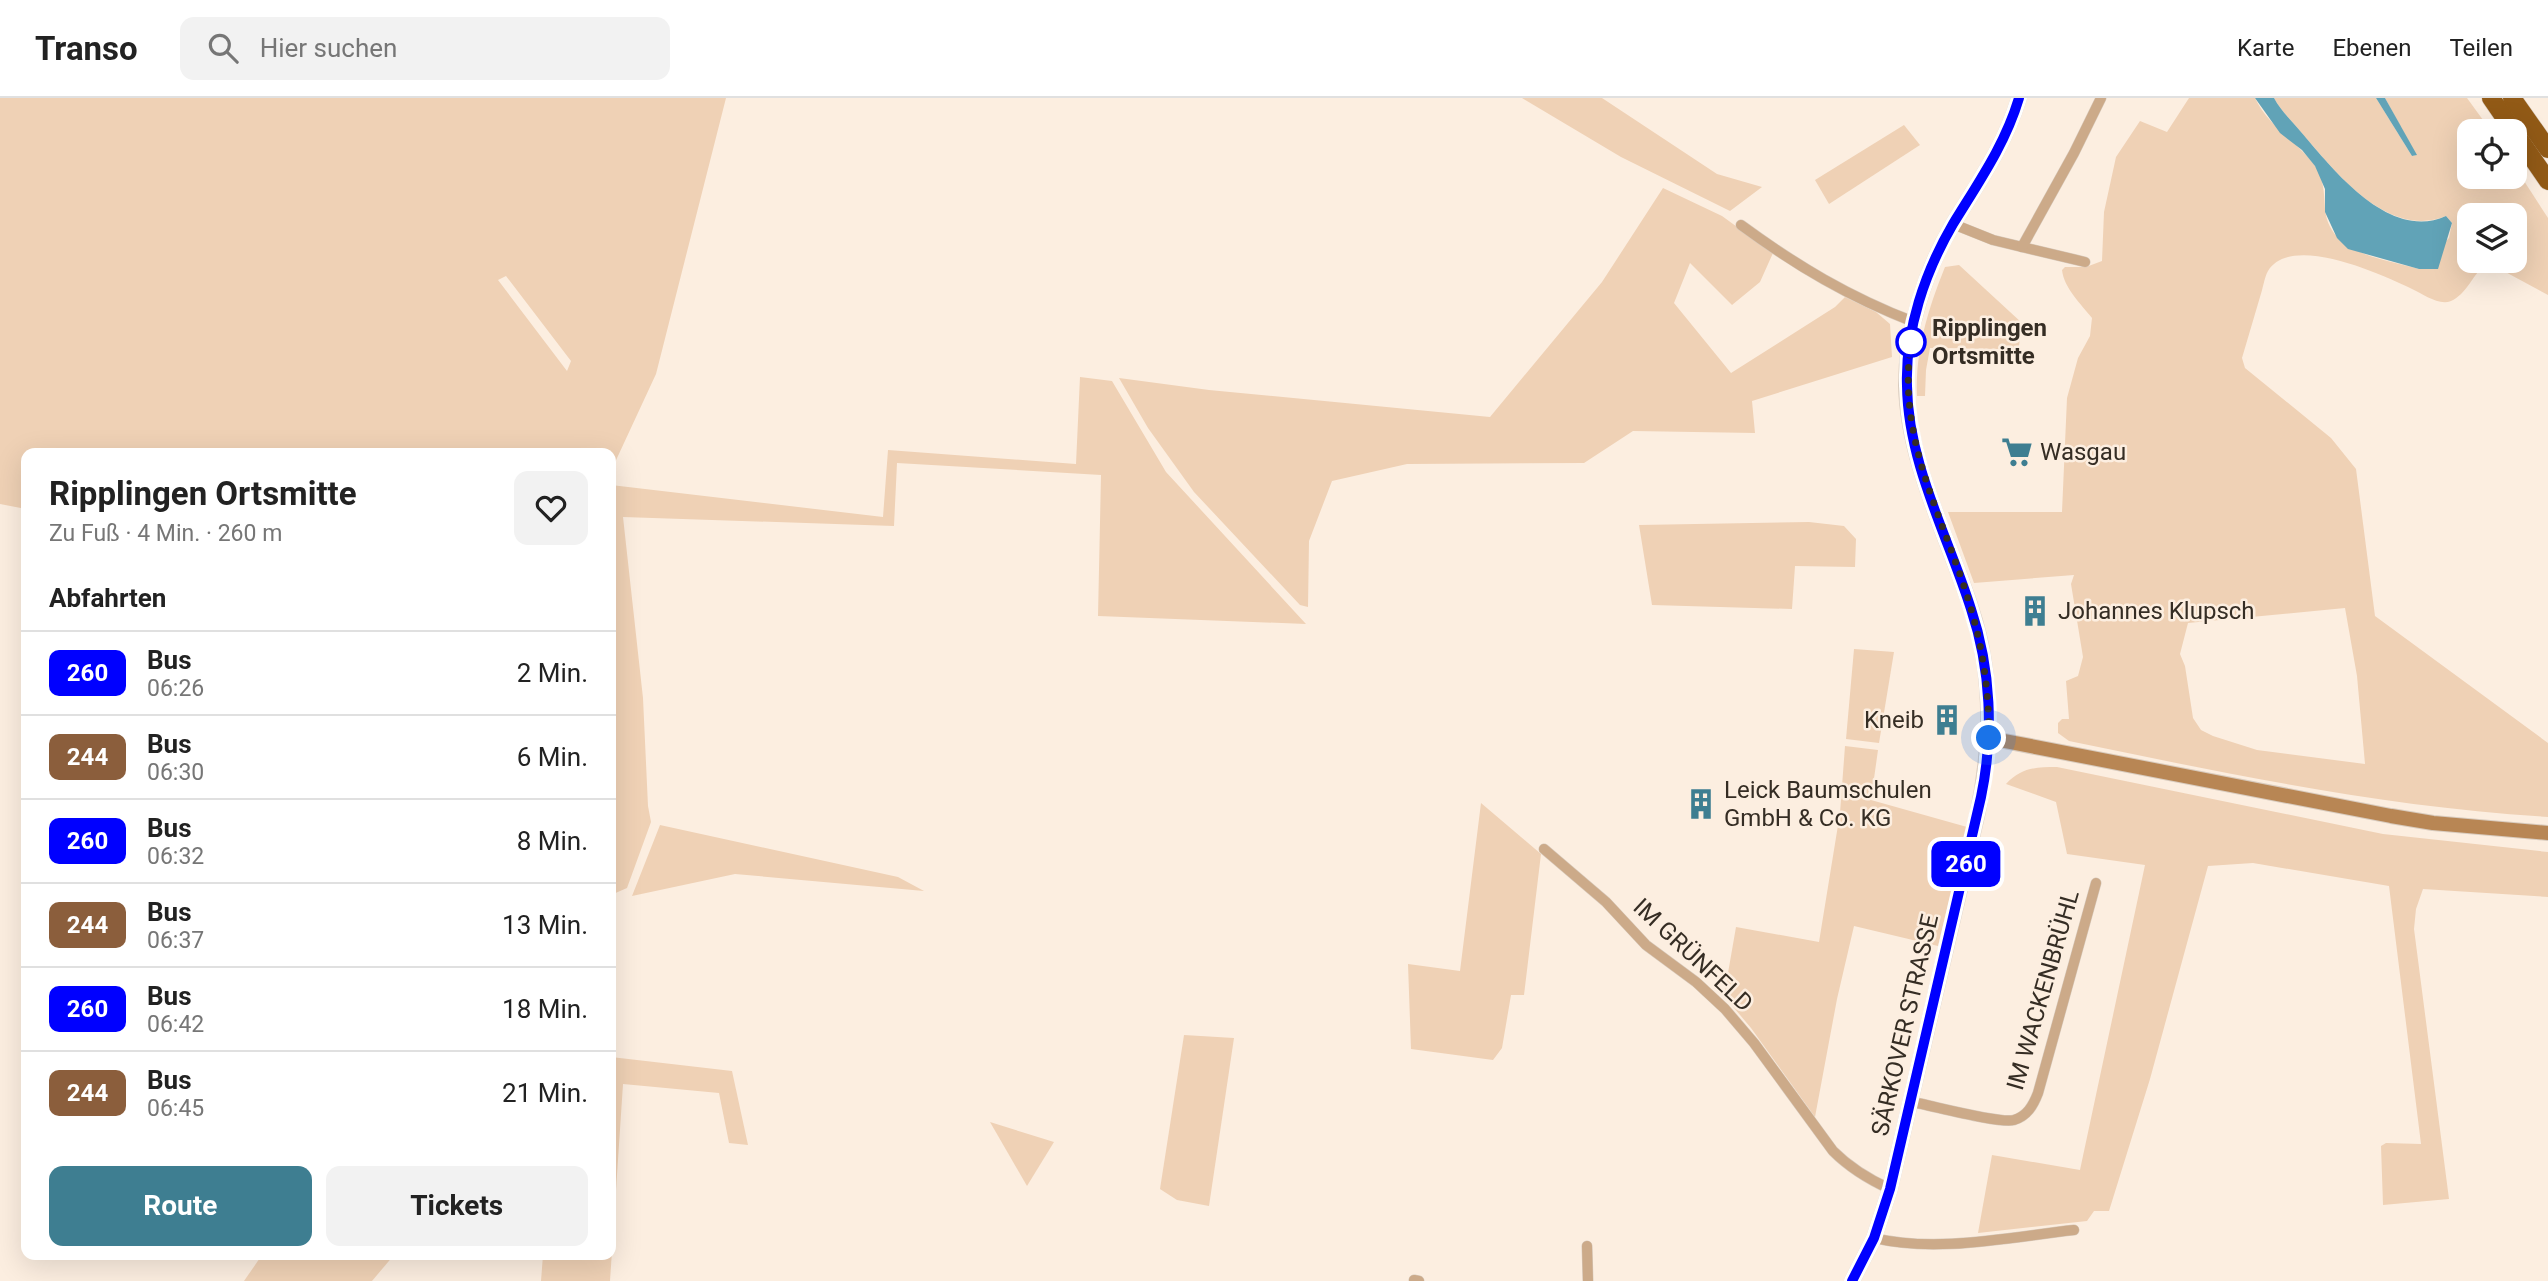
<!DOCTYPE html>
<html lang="de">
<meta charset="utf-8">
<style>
:root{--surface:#fff;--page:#f2f2f2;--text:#222;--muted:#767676;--line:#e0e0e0;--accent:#3e7e91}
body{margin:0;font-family:Roboto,sans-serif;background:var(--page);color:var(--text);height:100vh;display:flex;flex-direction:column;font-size:26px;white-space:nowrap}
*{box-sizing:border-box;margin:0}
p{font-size:23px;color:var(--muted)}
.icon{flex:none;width:38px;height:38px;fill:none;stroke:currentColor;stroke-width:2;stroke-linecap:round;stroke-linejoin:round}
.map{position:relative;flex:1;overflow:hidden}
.side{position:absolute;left:21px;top:350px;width:595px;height:812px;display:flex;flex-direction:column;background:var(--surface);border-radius:14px;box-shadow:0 7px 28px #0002}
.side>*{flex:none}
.badge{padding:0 14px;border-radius:10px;font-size:24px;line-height:46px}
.fabs{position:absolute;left:2457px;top:21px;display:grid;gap:14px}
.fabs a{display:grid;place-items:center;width:70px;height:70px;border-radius:14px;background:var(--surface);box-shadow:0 7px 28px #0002;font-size:35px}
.you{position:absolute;width:35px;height:35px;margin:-18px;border:5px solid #fff;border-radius:50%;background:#1a73e8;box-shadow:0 0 0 10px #1a73e833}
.map>.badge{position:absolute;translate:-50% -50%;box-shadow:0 0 0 4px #fff}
h2{padding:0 28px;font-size:26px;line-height:63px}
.round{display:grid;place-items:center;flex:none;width:74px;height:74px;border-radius:14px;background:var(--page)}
.overview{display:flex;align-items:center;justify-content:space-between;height:119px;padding:0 28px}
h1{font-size:33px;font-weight:700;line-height:52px}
.primary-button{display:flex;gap:14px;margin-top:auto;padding:14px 28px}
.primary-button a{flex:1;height:80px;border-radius:14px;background:var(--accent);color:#fff;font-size:28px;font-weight:700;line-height:80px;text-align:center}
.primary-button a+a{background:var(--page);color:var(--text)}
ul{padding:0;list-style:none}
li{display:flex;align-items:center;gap:21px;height:84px;padding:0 28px;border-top:2px solid var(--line)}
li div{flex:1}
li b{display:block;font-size:26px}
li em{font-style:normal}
li .badge{min-width:77px;font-weight:700;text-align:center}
header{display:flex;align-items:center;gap:42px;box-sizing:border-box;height:98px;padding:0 35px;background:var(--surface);border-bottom:2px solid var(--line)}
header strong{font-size:33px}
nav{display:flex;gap:38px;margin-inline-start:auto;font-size:24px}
.search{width:490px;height:63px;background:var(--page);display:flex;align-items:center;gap:18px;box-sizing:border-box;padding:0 24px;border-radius:14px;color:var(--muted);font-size:26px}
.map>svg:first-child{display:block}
.green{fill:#efd1b5;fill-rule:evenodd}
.water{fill:#61a3b7}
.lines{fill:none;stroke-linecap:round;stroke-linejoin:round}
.street-casing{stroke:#d8cbbe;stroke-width:11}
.secondary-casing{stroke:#d8cbbe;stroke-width:16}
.highway-casing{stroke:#d8cbbe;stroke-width:19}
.street{stroke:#ccaa89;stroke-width:10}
.secondary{stroke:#b88654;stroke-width:14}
.highway{stroke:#925a16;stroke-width:18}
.line-casing{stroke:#fff;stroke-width:16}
.line{stroke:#00f;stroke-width:10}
.walk{stroke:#352d24;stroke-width:7;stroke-dasharray:0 12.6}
.stop-dot{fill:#fff;stroke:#00f;stroke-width:3.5}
.labels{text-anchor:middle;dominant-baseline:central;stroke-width:5;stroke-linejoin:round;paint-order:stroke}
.stop-label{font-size:24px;font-weight:bold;fill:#352d24;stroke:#fceee0;text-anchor:start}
.poi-label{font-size:24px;fill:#352d24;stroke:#fceee0;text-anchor:start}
.street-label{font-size:24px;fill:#352d24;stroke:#fceee0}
</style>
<header>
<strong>Transo</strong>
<div class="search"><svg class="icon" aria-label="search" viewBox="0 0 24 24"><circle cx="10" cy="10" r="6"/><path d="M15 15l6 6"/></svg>Hier suchen</div>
<nav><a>Karte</a><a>Ebenen</a><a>Teilen</a></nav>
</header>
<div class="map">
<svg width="2548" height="1183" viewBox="0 0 2548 1183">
<rect width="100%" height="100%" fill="#fceee0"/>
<g class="green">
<path d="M0 0H726L656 276 611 373V355H26V411L0 406ZM506 178 571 263 567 273 498 182Z"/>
<polygon points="1522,0 1602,0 1717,76 1762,89 1730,113 1621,59"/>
<path d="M2189 0H2255C2269 29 2294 41 2313 65 2324 79 2324 94 2325 111 2329 156 2384 161 2419 171L2449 140 2452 125 2446 118C2387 142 2334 72 2301 34 2292 23 2281 13 2274 0H2376L2412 58 2416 57 2385 0H2467L2491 33H2469V79H2515V69L2548 120V197L2487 164C2474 175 2466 197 2451 203 2439 208 2423 196 2412 191 2381 176 2291 135 2268 173 2264 180 2263 191 2260 199 2254 219 2248 240 2242 260L2245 270 2331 340 2356 371 2375 518 2548 645V719C2386 709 2228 676 2069 643L2058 635V625L2062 621H2069L2066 583 2078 578 2083 559 2071 486 2074 477 1974 485 1948 414H2062L2067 300 2078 260 2090 238 2092 220C2081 206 2064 190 2062 172L2065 169H2086L2102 163 2104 114 2116 59 2140 23 2167 34ZM2469 117H2515V163H2469ZM2345 510 2357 578 2365 666 2257 652 2213 638 2201 632 2193 620 2185 568 2180 556 2188 525Z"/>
<polygon points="1904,27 1920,47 1829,106 1815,82"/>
<polygon points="1663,90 1722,118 1773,155 1760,184 1732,207 1690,165 1674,205 1731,275 1835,209 1845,199 1876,214 1890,226 1892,259 1752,303 1755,335 1633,333 1584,365 1407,366 1332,383 1309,443 1308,509 1300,507 1194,394 1148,330 1119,280 1209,292 1490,319 1602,184"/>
<path d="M1959 167 2022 225 2019 248 2006 258 1999 251 1930 250 1926 272 1925 298H1917C1915 253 1928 211 1945 169Z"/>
<polygon points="1080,279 1112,283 1166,374 1306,526 1098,518 1101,377 897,365 894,428 623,419 643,600 648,708 651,724 627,790 611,797 611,387 883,419 888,352 1076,366"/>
<polygon points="1809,424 1844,428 1856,441 1855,469 1795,468 1792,511 1652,507 1639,427"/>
<polygon points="1854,551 1894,554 1879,645 1846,641"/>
<polygon points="1845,648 1878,652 1871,702 1967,729 1938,848 1854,828 1837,901 1815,1019 1751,930 1724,898 1736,829 1819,844 1840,715"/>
<path d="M2057 669 2383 736 2548 754V799L2423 791 2416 811 2414 831 2449 1101 2383 1107 2381 1048 2386 1045 2421 1046 2389 788 2253 765 2208 768 2150 981 2109 1113H2094L2087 1123 1978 1135 1992 1057 2080 1072 2145 767 2067 756 2056 704 2006 686C2021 670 2035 669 2057 669Z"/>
<polygon points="1481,705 1541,756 1524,897 1511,897 1502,950 1493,962 1411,951 1408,866 1460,873"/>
<polygon points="660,727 898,779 924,793 735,776 632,798"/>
<polygon points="1184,937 1234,940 1209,1108 1177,1102 1160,1091"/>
<polygon points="611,959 732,973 748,1047 729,1045 719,995 623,986 610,1183 541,1183 543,1157 611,1157"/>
<polygon points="990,1024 1054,1044 1027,1088"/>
<polygon points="262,1157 394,1157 372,1183 244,1183"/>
</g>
<g class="water">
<path d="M2255 0H2274C2281 13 2292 23 2301 34 2333 71 2389 144 2446 118L2452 125 2438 171H2419L2348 151 2337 140 2325 114V91L2315 68 2302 52 2280 35Z"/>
<polygon points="2376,0 2385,0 2417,57 2412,58"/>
</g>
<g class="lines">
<defs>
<g id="street">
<polyline points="1953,126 1993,142 2085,164"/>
<path d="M1741 127C1797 168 1849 199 1914 224"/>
<polyline points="2022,149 2074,55 2101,0"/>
<path d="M1544 751 1606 804 1646 847 1696 884 1725 911 1754 945 1833 1053C1850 1070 1868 1081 1890 1091"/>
<path d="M1912 1004C1930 1007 2000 1026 2014 1022 2027 1018 2033 1008 2038 995L2096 785"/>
<path d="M1874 1140C1937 1155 2010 1139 2074 1132"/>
<polyline points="1587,1148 1588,1183"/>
<polyline points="1414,1182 1419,1183"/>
</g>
<g id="secondary">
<polyline points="1989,640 2391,718 2433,725 2548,735"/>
<path d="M1852 1183 1874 1140 1890 1091 1977 718C1992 648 1994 578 1971 510 1947 437 1908 365 1906 287 1906 232 1925 173 1953 126 1978 85 2005 47 2019 0"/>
</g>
<g id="highway">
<polyline points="2491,0 2548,83"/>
<polyline points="2512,0 2548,51"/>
</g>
</defs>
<use href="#street" class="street-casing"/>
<use href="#secondary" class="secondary-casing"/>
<use href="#highway" class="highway-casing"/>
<use href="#street" class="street"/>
<use href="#secondary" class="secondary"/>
<use href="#highway" class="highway"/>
</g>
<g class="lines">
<defs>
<path id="line" d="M1852 1183 1874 1140 1890 1091 1981 699C1994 637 1991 571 1971 511 1948 438 1908 366 1907 288 1905 232 1925 174 1953 126 1978 85 2005 47 2019 0"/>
</defs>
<use href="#line" class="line-casing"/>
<use href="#line" class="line"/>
<path class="walk" d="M1911 244 1912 238C1894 342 1945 419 1972 514 1984 557 1989 597 1989 640"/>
</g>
<defs>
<symbol id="supermarket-bare" viewBox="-9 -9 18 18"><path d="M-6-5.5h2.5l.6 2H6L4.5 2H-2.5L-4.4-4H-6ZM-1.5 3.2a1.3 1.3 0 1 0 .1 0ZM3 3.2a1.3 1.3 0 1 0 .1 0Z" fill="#3e7e91" stroke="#fceee0" stroke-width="2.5" paint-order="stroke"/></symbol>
<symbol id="building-bare" viewBox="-9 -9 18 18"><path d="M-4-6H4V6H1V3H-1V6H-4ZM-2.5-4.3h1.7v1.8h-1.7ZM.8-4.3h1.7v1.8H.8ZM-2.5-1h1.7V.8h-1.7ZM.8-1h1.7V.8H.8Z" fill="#3e7e91" stroke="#fceee0" stroke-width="2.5" paint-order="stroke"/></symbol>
</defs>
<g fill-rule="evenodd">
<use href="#supermarket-bare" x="1995" y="332" width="44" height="44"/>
<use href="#building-bare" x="2013" y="491" width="44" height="44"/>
<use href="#building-bare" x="1925" y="600" width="44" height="44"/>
<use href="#building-bare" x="1679" y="684" width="44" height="44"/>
</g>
<circle class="stop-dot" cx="1911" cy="244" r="14"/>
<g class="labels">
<g class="stop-label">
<text x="1932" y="230">Ripplingen<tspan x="1932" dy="28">Ortsmitte</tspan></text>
</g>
<g class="poi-label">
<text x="2040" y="354">Wasgau</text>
<text x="2058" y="513">Johannes Klupsch</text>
<text x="1924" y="622" text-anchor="end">Kneib</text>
<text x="1724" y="692">Leick Baumschulen<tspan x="1724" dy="28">GmbH &amp; Co. KG</tspan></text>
</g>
<g class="street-label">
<text transform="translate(1693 857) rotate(43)">IM GRÜNFELD</text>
<text transform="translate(2043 892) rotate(-74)">IM WACKENBRÜHL</text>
<text transform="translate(1905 927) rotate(-77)">SÄRKOVER STRASSE</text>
</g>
</g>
</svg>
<div class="fabs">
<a><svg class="icon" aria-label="locate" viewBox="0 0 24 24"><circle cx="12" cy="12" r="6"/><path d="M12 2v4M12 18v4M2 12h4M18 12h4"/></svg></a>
<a><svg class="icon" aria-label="layers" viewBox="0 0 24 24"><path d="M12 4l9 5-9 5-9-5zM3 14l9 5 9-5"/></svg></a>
</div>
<div class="you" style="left:1989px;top:640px"></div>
<b class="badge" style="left:1966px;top:766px;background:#00f;color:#fff">260</b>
<section class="side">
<div class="overview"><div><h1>Ripplingen Ortsmitte</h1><p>Zu Fuß · 4 Min. · 260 m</p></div><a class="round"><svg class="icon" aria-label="heart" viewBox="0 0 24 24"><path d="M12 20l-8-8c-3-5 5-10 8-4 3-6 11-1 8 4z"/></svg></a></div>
<h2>Abfahrten</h2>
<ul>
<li><span class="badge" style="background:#00f;color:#fff">260</span><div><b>Bus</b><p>06:26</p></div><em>2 Min.</em></li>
<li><span class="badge" style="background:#8b5e3c;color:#fff">244</span><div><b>Bus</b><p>06:30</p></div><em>6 Min.</em></li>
<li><span class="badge" style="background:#00f;color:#fff">260</span><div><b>Bus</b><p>06:32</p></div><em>8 Min.</em></li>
<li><span class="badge" style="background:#8b5e3c;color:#fff">244</span><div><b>Bus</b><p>06:37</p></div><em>13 Min.</em></li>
<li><span class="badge" style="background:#00f;color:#fff">260</span><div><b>Bus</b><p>06:42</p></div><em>18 Min.</em></li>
<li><span class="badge" style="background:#8b5e3c;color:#fff">244</span><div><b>Bus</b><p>06:45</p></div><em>21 Min.</em></li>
</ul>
<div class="primary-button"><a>Route</a><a>Tickets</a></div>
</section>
</div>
